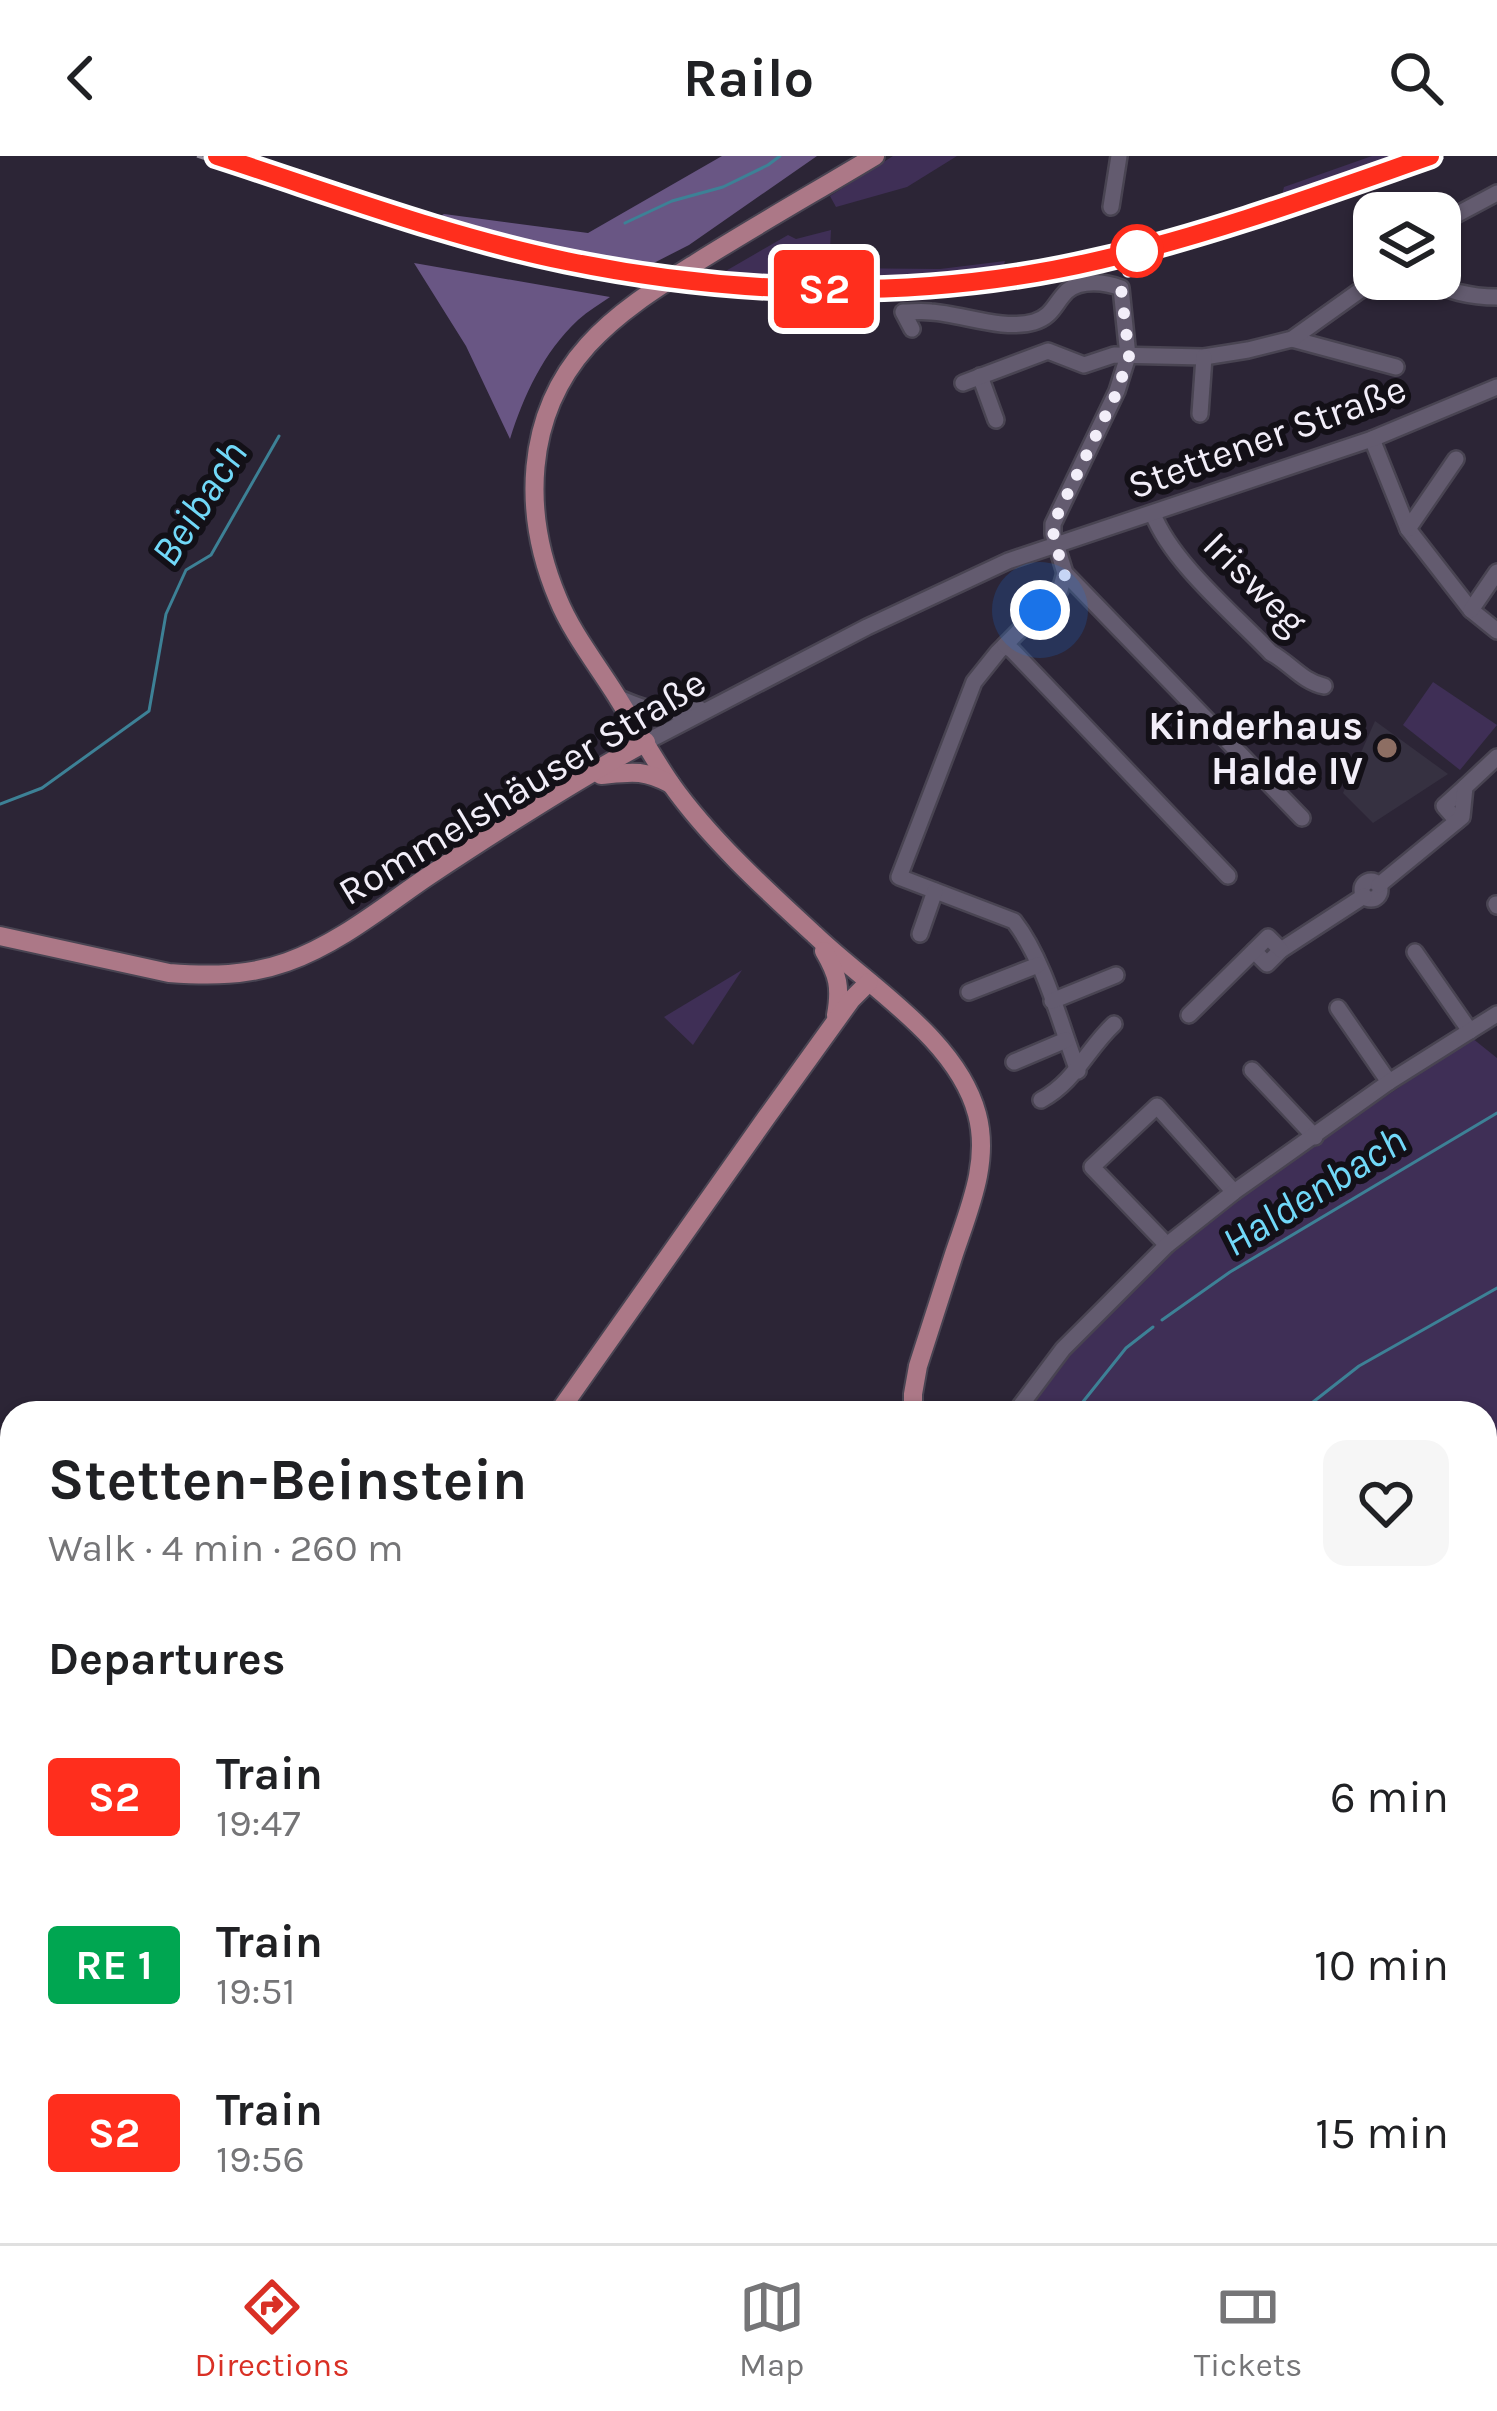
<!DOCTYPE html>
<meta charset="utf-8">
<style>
:root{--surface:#fff;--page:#f6f6f6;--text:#202124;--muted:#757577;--line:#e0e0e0;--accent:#d93025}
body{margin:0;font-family:Karla,sans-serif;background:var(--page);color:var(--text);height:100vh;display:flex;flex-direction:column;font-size:45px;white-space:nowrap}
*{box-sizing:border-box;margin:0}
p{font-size:39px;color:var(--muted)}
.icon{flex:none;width:66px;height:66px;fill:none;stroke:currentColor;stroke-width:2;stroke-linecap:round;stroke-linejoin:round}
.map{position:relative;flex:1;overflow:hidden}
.panel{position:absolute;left:0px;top:1245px;width:1497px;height:843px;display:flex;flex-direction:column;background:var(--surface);border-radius:36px 36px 0 0;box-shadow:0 3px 9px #0004}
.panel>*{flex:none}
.badge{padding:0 24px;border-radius:9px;font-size:42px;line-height:78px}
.buttons{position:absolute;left:1353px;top:36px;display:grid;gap:24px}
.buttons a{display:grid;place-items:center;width:108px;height:108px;border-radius:24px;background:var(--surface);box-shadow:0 3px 9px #0004;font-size:60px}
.you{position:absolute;width:60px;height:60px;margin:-30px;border:9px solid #fff;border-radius:50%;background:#1a73e8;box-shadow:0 0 0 18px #1a73e833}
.map>.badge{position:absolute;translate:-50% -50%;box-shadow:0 0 0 6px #fff}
h2{padding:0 48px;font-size:45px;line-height:108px}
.round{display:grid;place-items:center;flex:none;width:126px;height:126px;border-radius:24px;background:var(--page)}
.head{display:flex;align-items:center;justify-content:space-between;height:204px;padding:0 48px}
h1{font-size:57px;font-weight:700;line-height:90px}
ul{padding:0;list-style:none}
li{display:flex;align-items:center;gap:36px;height:168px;padding:0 48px}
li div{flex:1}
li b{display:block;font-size:45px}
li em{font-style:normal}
li .badge{min-width:132px;font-weight:700;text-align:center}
header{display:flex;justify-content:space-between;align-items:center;height:156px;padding:0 48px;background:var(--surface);font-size:54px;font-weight:700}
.tabs{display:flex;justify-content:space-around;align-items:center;height:168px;border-top:3px solid var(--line);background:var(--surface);font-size:33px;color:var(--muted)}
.tabs a{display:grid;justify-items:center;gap:6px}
.tabs .on{color:var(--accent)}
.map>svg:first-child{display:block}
.education{fill:#363141}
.green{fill:#3f2f56}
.forest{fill:#695684}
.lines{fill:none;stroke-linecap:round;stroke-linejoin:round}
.stream{stroke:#3d8196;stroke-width:3}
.minor-casing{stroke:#494452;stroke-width:20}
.major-casing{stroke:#494452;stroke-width:22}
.minor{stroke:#635b6f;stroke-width:15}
.major{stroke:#ac7887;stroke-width:18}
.rail{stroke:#95909e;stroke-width:3;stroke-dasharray:24 12;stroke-linecap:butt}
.line-casing{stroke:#fff;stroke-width:27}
.line{stroke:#ff2e1d;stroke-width:18}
.walk{stroke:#f2eef9;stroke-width:12;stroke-dasharray:0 21.6}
.stop-dot{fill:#fff;stroke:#ff2e1d;stroke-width:6}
.education-dot{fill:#8d6e63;stroke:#131017;stroke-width:4.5}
.labels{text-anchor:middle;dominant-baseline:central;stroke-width:12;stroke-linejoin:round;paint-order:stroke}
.street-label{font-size:39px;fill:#f2eef9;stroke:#131017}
.poi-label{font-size:39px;font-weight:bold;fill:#f2eef9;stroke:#131017;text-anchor:end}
.water-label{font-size:42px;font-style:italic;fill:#71d8f8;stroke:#131017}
</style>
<header><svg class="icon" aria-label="back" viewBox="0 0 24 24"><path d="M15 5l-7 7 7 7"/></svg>Railo<svg class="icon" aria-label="search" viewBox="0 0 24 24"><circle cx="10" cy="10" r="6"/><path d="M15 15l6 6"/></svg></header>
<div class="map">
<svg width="1497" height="2087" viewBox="0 0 1497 2087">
<rect width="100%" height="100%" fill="#2c2536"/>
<polygon class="education" points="1375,565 1448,618 1373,667 1343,637"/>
<g class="green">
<polygon points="893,0 957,0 907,31 836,51 830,40"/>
<polygon points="1372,0 1407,0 1281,43 1284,31"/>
<polygon points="831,74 829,112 940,113 1005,105 1002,115 939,123 847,128 717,120 788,79 796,83"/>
<polygon points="1433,526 1497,569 1460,614 1403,569"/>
<polygon points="742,814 693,889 664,861"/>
<polygon points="1472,882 1497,902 1497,1315 1485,1320 1485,1257 1020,1257 1068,1193 1167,1097 1227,1048"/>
<polygon points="889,2076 993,2076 996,2087 892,2087"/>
</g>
<g class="forest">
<polygon points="722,0 817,0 689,89 642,113 578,101 434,64 444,58 588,77"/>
<path d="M414 107 610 141C600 148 588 155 578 164 543 197 524 239 510 283L466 190Z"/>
</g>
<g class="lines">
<g class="stream">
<polyline points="625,67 672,45 723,31 768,9 780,0"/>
<polyline points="0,648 42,632 149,555 166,458 186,414 211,399 279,280"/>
<polyline points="1162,1164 1230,1116 1497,957"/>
<polyline points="1074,1257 1126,1192 1153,1171"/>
<polyline points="1299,1257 1359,1210 1497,1132"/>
<polyline points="884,2076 887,2087"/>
<polyline points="1139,2076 1140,2087"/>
<polyline points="1229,2076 1236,2087"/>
</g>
<defs>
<g id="minor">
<polyline points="1111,51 1119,0"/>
<polyline points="1440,72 1454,60 1497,37"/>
<path d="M1424 123C1448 135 1469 141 1497 141"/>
<path d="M912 173 903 156C912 156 922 155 931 156 962 158 1004 175 1034 166 1053 160 1054 148 1067 135 1081 123 1106 126 1121 132L1128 200 1117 235 1053 368V378L1065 417 1302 662"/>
<polyline points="1292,183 1396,211"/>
<polyline points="980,220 996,264"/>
<polyline points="963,227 1048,195 1084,209 1114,199 1204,201 1248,194 1292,183 1376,123"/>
<polyline points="1200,258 1204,201"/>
<polyline points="1372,283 1408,373 1471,454 1497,475"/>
<path d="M1153 358C1172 407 1234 458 1271 497 1290 507 1303 526 1324 530"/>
<polyline points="1408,373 1456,303"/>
<path d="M1065 417 1060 434 998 496 974 526 899 721 1014 765C1045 805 1060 868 1078 915"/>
<polyline points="1471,454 1497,416"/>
<polyline points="1005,489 1013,495 1228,720"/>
<path d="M617 541C651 556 663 559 700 553"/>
<polyline points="646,586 867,471 1008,405 1372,283 1497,231"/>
<polyline points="1457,665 1444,650 1465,631"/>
<circle cx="1371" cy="734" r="9"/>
<polyline points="1379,729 1462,661 1465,631 1497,601"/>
<polyline points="1496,748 1497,750"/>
<polyline points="920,778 935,735"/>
<polyline points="1254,795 1267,808 1281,794 1364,740"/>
<polyline points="1415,796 1470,875"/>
<polyline points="969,836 1038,809"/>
<polyline points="1052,845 1116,819"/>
<polyline points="1338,852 1389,926"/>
<polyline points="1189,859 1268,781 1281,794"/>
<polyline points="1014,906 1066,884"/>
<polyline points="1252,914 1315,981"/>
<path d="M1041 944C1075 926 1087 893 1114 868"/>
<polyline points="1167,1089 1092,1011 1157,950 1234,1036"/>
<polyline points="1015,1257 1063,1193 1167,1089 1234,1036 1389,926 1497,858"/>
</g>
<g id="major">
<path d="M875 0C815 36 755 70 696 107 658 131 619 155 588 189 524 260 522 358 558 443 571 475 595 506 614 536 633 566 651 599 671 628 710 683 766 734 815 779 868 830 957 883 977 958 990 1006 969 1053 954 1098 942 1136 930 1173 918 1210L913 1238V1257"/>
<path d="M601 619C631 616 643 613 671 628"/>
<path d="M0 780 169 817C210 820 248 820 287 806 338 788 383 751 427 721 498 674 571 627 646 586"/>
<path d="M824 795C838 819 841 831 836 859"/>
<polyline points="558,1257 766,962 851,844 869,826"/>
<polyline points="1296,2076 1303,2087"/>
<polyline points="98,2087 101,2076"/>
</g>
</defs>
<use href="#minor" class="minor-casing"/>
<use href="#major" class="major-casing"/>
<use href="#minor" class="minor"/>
<use href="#major" class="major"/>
<path class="rail" d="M197 0C315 38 432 80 553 108 739 151 934 148 1120 106 1232 80 1340 37 1448 0"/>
</g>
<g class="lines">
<defs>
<path id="line" d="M217 0C332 37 448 81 566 105 741 141 926 145 1100 104 1212 78 1321 38 1430 0"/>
</defs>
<use href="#line" class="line-casing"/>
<use href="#line" class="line"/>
<path class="walk" d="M1040 454C1087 407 1053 417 1053 368L1117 236 1129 200 1121 132 1137 95"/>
</g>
<circle class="stop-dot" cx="1137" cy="95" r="24"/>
<circle class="education-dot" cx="1387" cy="592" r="12"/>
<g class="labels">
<g class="street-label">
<text transform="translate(1267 281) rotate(-20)">Stettener Straße</text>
<text transform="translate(1255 427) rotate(45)">Irisweg</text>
<text transform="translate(522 631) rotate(-31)">Rommelshäuser Straße</text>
</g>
<g class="poi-label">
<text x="1363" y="570">Kinderhaus<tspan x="1363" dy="45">Halde IV</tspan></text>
</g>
<g class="water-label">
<text transform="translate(199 347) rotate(-57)">Beibach</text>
<text transform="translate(1314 1035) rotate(-32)">Haldenbach</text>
</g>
</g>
</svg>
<div class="buttons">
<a><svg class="icon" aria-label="layers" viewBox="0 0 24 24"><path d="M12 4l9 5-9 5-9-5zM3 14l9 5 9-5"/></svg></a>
</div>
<div class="you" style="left:1040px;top:454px"></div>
<b class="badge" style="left:824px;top:133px;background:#ff2e1d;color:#fff">S2</b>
<section class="panel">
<div class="head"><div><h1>Stetten-Beinstein</h1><p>Walk · 4 min · 260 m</p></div><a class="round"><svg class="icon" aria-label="heart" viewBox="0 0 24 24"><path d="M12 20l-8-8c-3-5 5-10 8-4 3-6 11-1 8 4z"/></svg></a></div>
<h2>Departures</h2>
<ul>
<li><span class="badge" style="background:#ff2e1d;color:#fff">S2</span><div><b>Train</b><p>19:47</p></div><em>6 min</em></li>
<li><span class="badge" style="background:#00a651;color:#fff">RE 1</span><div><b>Train</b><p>19:51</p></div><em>10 min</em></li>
<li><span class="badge" style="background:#ff2e1d;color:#fff">S2</span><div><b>Train</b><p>19:56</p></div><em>15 min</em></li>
</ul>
</section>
</div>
<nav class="tabs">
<a class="on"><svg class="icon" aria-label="directions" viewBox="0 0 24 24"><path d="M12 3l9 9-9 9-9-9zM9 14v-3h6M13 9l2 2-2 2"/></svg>Directions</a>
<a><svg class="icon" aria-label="map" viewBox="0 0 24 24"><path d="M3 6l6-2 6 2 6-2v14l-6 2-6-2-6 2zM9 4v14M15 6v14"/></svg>Map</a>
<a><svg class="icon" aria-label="tickets" viewBox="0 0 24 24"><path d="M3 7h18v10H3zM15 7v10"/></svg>Tickets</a>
</nav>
